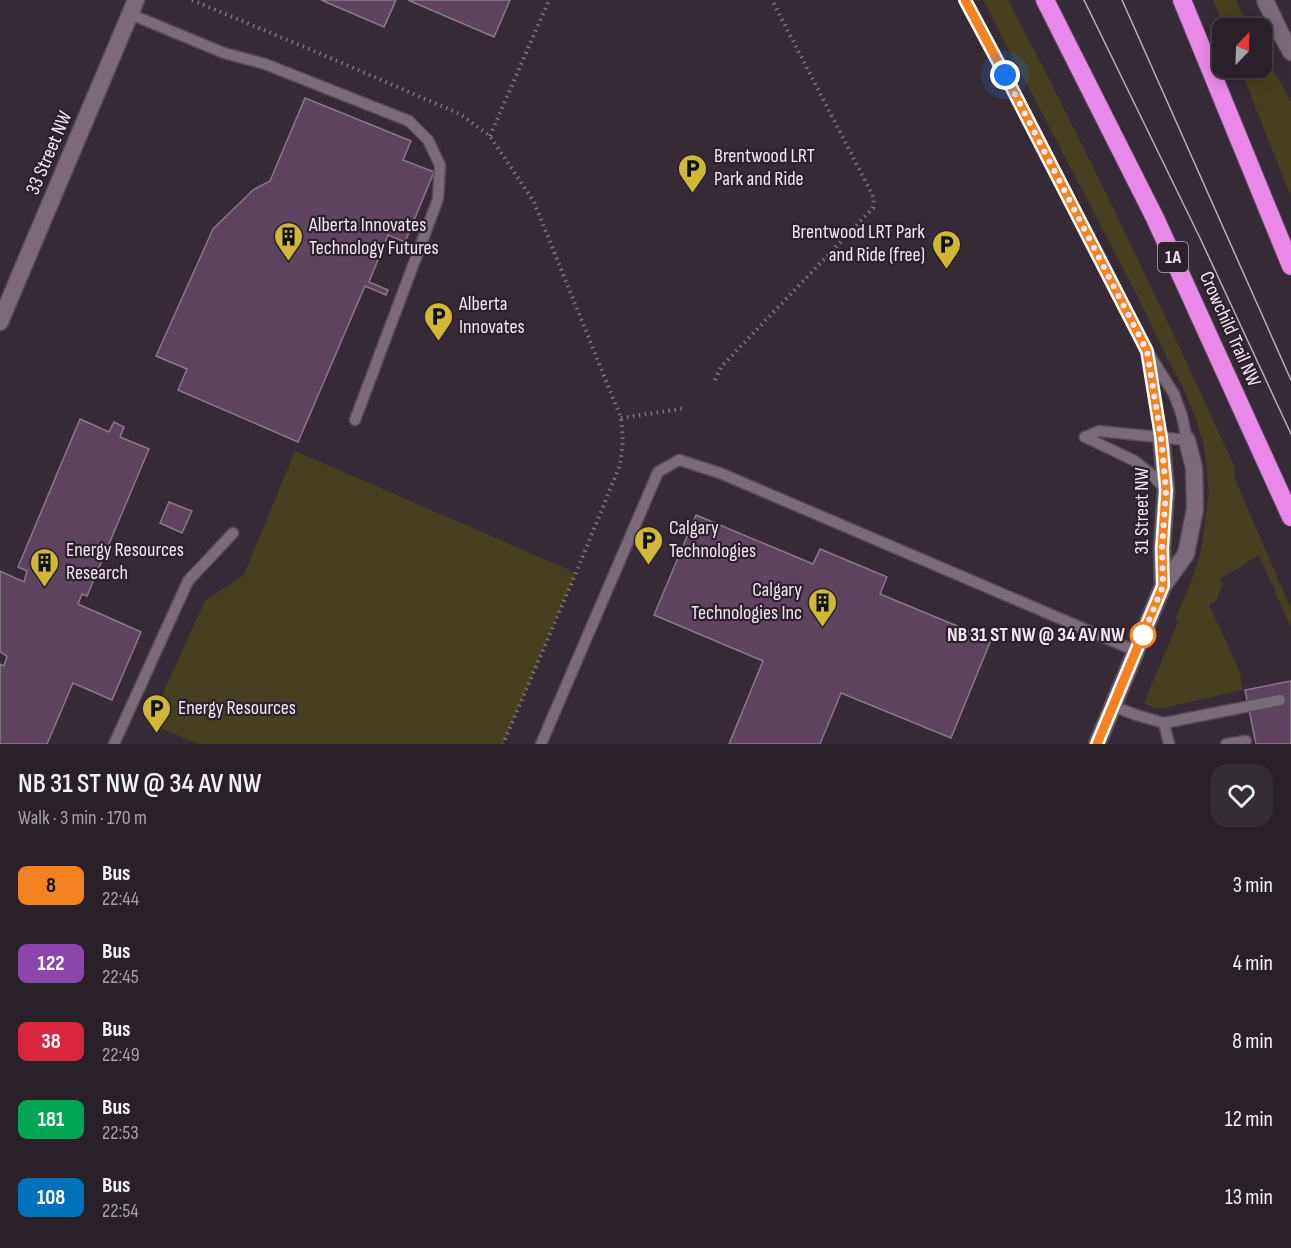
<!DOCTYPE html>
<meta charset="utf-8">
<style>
:root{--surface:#292029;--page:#352d35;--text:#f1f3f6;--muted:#a5a3a8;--line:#453e46}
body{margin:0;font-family:"Sofia Sans Condensed",sans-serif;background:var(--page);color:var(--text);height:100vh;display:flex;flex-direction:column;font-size:22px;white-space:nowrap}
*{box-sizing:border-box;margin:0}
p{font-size:20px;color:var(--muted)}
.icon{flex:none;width:33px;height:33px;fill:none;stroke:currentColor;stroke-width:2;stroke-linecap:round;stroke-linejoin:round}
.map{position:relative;height:744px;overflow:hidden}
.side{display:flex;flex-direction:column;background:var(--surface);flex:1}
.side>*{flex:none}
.badge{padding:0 12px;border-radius:9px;font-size:21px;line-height:39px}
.needle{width:39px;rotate:23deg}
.buttons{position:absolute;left:1212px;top:18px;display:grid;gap:12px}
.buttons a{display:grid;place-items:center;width:60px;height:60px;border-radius:12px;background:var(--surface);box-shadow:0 3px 15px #0003,0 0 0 2px var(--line);font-size:30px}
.you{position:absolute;width:30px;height:30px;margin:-15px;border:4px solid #fff;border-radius:50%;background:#1a73e8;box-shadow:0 0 0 9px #1a73e833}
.map>.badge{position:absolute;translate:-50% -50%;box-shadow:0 0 0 3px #fff}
.round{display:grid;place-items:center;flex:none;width:63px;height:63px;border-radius:18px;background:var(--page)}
.summary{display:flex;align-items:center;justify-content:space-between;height:102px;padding:0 18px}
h1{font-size:28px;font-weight:600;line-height:45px}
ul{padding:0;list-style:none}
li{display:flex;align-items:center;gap:18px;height:78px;padding:0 18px}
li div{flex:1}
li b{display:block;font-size:22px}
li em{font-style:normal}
li .badge{min-width:66px;font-weight:700;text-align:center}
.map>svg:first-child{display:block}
.green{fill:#474020}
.building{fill:#60445f;stroke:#897988;stroke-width:1.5}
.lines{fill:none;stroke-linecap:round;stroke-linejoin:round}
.service-casing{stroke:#554a55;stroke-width:13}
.minor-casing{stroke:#554a55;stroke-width:19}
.tertiary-casing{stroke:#554a55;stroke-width:19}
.motorway-casing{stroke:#554a55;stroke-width:20}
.path{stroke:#807480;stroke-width:4;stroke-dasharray:1.5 4.5;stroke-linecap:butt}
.service{stroke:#7b6b7a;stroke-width:10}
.minor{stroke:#7b6b7a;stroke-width:16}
.tertiary{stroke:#7b6b7a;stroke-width:16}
.motorway{stroke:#ea88e9;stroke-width:18}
.tram{stroke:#b8adb8;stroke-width:1.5}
.line-casing{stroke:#fff;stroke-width:14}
.line{stroke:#f58220;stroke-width:9}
.walk{stroke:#f1e8f1;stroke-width:6;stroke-dasharray:0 10.8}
.stop-dot{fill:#fff;stroke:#f58220;stroke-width:3}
.labels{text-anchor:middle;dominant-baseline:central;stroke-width:4.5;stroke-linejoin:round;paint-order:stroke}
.shield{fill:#2d202d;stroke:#b6acb6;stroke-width:1.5}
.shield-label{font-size:18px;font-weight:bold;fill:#f1e8f1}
.street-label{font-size:20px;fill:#f1e8f1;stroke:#2d202d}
.poi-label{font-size:20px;fill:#f1e8f1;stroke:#2d202d;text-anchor:start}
.stop-label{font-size:20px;font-weight:bold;fill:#f1e8f1;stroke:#2d202d;text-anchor:end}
</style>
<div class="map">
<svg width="1291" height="744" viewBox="0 0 1291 744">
<rect width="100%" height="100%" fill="#372a37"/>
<g class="green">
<path d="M983 0H1008C1089 153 1163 310 1235 468L1234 473 1237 484 1291 609V628L1259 555 1220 579 1223 584 1216 601 1209 605 1240 672 1242 690 1163 708H1154L1144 703 1178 622 1175 619 1192 580 1201 550 1209 492 1205 452 1197 421 1182 385 1168 360 1137 295Z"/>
<polygon points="1213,0 1236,0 1248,28 1224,28"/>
<polygon points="1262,51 1291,102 1291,197 1240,68 1262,68"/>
<polygon points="295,451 576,573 503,744 199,744 146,722 153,715 205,601 244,575"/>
</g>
<g class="building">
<polygon points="321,0 396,0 384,27"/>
<polygon points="408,0 510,0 494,37"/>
<polygon points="305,98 411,141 403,160 434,172 405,242 388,235 369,282 388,290 386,295 365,286 298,442 178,390 187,369 156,356 213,229 253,190 270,181"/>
<polygon points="80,419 109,432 114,422 124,427 120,437 149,449 87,596 82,594 78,604 141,632 112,700 73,683 47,744 0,744 0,664 4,666 7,656 0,652 0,571 24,582 27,571 18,567"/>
<polygon points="169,502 192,511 182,533 160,523"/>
<polygon points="696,515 813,564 820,549 887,577 880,594 991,640 951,738 841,693 820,744 729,744 763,661 654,615"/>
<polygon points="1291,681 1291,744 1256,744 1245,690"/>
</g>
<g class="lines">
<defs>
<g id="service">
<polyline points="965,0 1005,75 1147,351 1174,394 1182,416 1187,440 1099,431 1085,437"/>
<polyline points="130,14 224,53 265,64 409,121 428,140 440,165 438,199 355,420"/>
<polyline points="1148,357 1161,437"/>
<polyline points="1085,437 1135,461 1152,475 1166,490"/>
<polyline points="1113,706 1136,715 1164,723 1280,700"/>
<polyline points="1164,723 1169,744"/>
<polyline points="114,744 188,581 233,533"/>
<polyline points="541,744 658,472 679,460 720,473 1136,651"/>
<polyline points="1226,744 1246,741"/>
</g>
<g id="minor">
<polyline points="0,322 136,0"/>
<polyline points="1161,437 1166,490 1162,548 1163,586"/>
<polyline points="1097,744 1163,586 1186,554 1195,509 1194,468 1187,440"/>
</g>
<polyline id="tertiary" points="1265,0 1281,34 1291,52"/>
<g id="motorway">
<polyline points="1045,0 1155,218 1291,517"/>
<polyline points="1182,0 1291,266"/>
</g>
</defs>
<use href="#service" class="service-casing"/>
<use href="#minor" class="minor-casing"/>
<use href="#tertiary" class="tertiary-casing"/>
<use href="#motorway" class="motorway-casing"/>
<g class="path">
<polyline points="192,0 321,54 460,114 490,136 534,202 621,418 623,441 620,465 576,573 503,744"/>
<polyline points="490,136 549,0"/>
<polyline points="715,380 721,367 873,208 874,198 772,0"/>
<polyline points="621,418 686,408"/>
</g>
<use href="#service" class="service"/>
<use href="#minor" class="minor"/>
<use href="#tertiary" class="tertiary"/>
<use href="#motorway" class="motorway"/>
<g class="tram">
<polyline points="1084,0 1200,238 1291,434"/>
<polyline points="1122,0 1291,380"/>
</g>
</g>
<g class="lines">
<defs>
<polyline id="line" points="965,0 1005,75 1147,351 1161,437 1166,490 1162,549 1163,586 1097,744"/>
</defs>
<use href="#line" class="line-casing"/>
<use href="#line" class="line"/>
<polyline class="walk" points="1005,75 1147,351 1161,437 1166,490 1162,549 1163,586 1143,635"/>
</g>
<defs>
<symbol id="parking-pin" viewBox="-11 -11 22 30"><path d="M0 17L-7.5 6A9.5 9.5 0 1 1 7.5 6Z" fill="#d0b836" stroke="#2d202d"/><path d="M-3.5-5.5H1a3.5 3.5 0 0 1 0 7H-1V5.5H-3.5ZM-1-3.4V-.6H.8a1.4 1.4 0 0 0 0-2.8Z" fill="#111"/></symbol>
<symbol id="building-pin" viewBox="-11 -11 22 30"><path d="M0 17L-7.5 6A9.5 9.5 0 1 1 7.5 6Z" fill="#d0b836" stroke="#2d202d"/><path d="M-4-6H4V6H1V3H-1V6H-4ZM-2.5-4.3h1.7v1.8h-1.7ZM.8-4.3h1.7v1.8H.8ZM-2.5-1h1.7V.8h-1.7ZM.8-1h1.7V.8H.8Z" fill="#111"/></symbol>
</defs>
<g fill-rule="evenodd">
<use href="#parking-pin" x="676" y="152" width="33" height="45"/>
<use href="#building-pin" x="272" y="220" width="33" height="45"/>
<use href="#parking-pin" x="930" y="228" width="33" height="45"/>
<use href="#parking-pin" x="422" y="300" width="33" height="45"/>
<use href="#parking-pin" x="632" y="524" width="33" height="45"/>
<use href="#building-pin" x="28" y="546" width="33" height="45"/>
<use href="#building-pin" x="806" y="586" width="33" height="45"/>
<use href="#parking-pin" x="140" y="692" width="33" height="45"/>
</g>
<circle class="stop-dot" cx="1143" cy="635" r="12"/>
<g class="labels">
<rect class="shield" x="1158" y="242" width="30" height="30" rx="4.5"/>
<g class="shield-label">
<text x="1173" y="257">1A</text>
</g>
<g class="street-label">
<text transform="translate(49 153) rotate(-67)">33 Street NW</text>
<text transform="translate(1230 329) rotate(66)">Crowchild Trail NW</text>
<text transform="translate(1142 511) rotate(-90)">31 Street NW</text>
</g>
<g class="poi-label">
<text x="714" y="156">Brentwood LRT<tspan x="714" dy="23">Park and Ride</tspan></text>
<text x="309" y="225">Alberta Innovates<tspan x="309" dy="23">Technology Futures</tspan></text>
<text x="925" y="232" text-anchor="end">Brentwood LRT Park<tspan x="925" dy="23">and Ride (free)</tspan></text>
<text x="459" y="304">Alberta<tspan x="459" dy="23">Innovates</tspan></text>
<text x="669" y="528">Calgary<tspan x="669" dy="23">Technologies</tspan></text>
<text x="66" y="550">Energy Resources<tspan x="66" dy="23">Research</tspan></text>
<text x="802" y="590" text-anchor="end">Calgary<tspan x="802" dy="23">Technologies Inc</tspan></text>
<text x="178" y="708">Energy Resources</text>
</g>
<g class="stop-label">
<text x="1125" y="635">NB 31 ST NW @ 34 AV NW</text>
</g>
</g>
</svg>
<div class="buttons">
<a><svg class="needle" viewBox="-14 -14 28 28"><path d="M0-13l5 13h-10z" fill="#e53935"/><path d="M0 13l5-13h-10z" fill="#a5a3a8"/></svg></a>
</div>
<div class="you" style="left:1005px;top:75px"></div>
</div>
<section class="side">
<div class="summary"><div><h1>NB 31 ST NW @ 34 AV NW</h1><p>Walk · 3 min · 170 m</p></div><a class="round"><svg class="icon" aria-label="heart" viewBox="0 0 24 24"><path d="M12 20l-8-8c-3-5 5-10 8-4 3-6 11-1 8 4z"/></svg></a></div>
<ul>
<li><span class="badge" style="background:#f58220;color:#111">8</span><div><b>Bus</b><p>22:44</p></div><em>3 min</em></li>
<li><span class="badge" style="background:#8e44ad;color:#fff">122</span><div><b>Bus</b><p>22:45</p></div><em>4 min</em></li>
<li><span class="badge" style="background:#d7263d;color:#fff">38</span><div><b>Bus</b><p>22:49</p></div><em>8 min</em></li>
<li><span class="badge" style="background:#00a651;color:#fff">181</span><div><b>Bus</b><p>22:53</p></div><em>12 min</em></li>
<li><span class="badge" style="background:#0072bc;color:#fff">108</span><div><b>Bus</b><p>22:54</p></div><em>13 min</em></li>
</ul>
</section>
